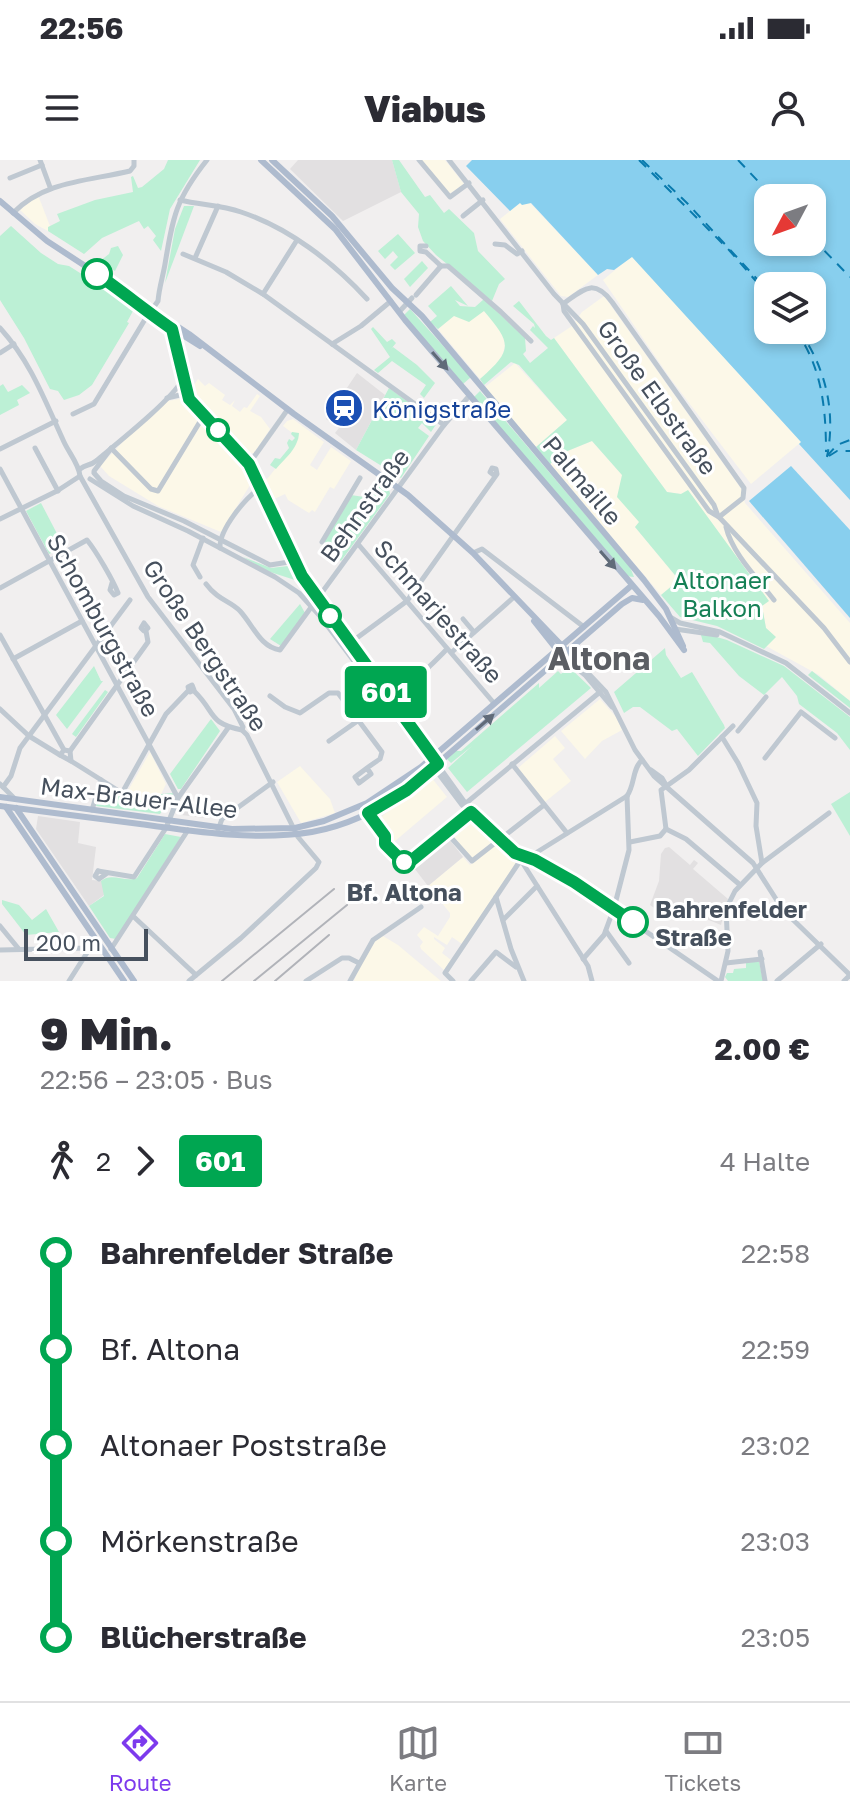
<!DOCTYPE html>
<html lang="de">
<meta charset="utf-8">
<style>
:root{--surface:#fff;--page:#f7f7f7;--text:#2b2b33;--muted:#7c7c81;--line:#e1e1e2;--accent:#7c3aed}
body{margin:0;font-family:"Golos Text",sans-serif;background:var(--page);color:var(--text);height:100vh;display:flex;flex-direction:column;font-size:30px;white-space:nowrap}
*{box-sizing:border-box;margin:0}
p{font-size:26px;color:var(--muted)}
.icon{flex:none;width:44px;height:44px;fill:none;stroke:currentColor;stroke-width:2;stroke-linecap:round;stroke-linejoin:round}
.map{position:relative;height:821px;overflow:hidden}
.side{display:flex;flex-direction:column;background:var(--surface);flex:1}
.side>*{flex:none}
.badge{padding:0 16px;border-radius:6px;font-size:28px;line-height:52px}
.needle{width:52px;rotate:229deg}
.buttons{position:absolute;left:754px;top:24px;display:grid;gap:16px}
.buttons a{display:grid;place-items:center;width:72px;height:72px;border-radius:16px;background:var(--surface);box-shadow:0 4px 12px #0003;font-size:40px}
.scale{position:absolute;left:24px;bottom:20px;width:124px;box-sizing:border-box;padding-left:8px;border:4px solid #46505d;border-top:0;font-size:22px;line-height:28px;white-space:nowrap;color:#46505d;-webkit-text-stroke:6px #fff;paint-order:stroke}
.map>.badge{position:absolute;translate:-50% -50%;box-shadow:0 0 0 4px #fff}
.legs{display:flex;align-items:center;gap:12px;height:88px;padding:0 40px;font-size:26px}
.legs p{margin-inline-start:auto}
.summary{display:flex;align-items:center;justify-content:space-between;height:136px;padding:0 40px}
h1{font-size:44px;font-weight:800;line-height:60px}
ul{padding:0 40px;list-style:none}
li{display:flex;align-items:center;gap:28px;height:96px;font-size:30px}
li i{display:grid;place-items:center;width:12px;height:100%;margin:0 10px;background:currentColor}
li i::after{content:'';width:20px;height:20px;margin:-10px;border:6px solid;border-radius:50%;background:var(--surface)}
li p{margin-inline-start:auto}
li:first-child i{background:linear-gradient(#0000 50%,currentColor 0)}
li:last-child i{background:linear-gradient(currentColor 50%,#0000 0)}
.status{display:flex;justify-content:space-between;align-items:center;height:56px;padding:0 40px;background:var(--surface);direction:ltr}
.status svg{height:22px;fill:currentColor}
header{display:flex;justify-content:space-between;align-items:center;height:104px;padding:0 40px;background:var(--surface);font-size:36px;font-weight:800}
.tabs{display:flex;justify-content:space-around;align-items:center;height:112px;border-top:2px solid var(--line);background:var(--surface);font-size:22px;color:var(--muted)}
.tabs a{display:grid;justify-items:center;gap:4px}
.tabs .active{color:var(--accent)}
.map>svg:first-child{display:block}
.commercial{fill:#fcf8e8}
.education{fill:#e2e0e1}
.green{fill:#bcf0d5}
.water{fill:#88cfee;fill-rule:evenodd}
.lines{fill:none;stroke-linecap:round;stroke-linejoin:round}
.ferry{stroke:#097aad;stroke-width:2;stroke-dasharray:10 8;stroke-linecap:butt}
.minor{stroke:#bfc8d1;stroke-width:5}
.major{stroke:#aebbce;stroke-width:6}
.tram{stroke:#b1b3b9;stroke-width:2}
.rail{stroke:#b1b3b9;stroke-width:2}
.oneway{fill:#606b79}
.line-1-casing{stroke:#fff;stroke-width:18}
.line-1{stroke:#00a651;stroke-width:12}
.stop-1-dot{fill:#fff;stroke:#00a651;stroke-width:4}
.labels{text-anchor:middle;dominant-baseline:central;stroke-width:6;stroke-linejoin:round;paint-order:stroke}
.street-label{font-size:24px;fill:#46505d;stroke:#fff}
.transit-label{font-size:24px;fill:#164399;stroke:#fff;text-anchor:start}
.park-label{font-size:24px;fill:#158055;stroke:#fff}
.stop-label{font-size:24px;font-weight:bold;fill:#46505d;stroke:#fff}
.district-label{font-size:32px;font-weight:bold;fill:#5b5e64;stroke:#fff}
</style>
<div class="status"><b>22:56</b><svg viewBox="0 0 49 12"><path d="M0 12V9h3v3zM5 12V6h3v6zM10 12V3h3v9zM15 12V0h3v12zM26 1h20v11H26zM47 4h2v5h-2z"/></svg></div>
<header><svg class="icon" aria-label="menu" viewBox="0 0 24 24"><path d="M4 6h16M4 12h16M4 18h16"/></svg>Viabus<svg class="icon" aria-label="person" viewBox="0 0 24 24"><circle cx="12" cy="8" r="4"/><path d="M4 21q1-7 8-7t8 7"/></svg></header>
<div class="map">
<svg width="850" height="821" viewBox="0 0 850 821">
<rect width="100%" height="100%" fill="#f1efef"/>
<g class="commercial">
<polygon points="421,0 445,0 464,24 449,34"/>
<polygon points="38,35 50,66 48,71 35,64 20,50"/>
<polygon points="520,43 530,43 598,115 568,137 561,136 500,59"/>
<polygon points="632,96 801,282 751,324 670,218 603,120"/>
<polygon points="604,136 742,330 745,343 850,463 850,541 819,515 766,486 775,477 766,468 762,446 768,440 688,331 681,334 667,332 554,178 572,166 582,152"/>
<polygon points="484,151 503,173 505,186 501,201 480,219 438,169 454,155"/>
<polygon points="515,203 567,260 536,287 485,227"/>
<polygon points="198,219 205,226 209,223 225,235 222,240 230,245 235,240 232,246 240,252 244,247 247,248 257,234 260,236 250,251 261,257 270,269 254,293 247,293 193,234 191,230"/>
<polygon points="185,238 249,312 252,322 221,372 158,346 109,316 100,306 139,265 168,241"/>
<polygon points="293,259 324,282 310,305 317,310 331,287 351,301 334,329 330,327 315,352 312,350 309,353 288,340 285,334 272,340 264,320 268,318 299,278 283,266 287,261"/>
<polygon points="592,281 622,315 640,363 635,367 679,420 661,435 550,304 565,292"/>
<polygon points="600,539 616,557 622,570 602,581 585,599 561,571"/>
<polygon points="555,576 565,588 553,599 571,621 545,642 518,608"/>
<polygon points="150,592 166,624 155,647 126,634"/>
<polygon points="300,606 330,639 335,653 301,663 277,622"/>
<polygon points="431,617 447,637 394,682 376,661"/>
<polygon points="467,658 494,680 471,700 449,672"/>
<polygon points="500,681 518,700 462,784 452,777 447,785 434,777 434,779 445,788 442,793 451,800 444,810 421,789 420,786 423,782 417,775 424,767 438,776 450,757 450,753 428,726 463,697 470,705"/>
<polygon points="383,776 398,785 441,821 354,821 362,800 376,780"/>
</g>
<g class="education">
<polygon points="298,0 392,0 401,32 343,61 290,9"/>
<polygon points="357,213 385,235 356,290 335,273 339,268 326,259"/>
<polygon points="214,646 218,651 206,658 181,655 182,648 207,650"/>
<polygon points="38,656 80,662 78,683 96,687 92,720 103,721 104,735 89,746 36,669"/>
<polygon points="446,675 463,697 428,726 411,704"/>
<polygon points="669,687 690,705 694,700 698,703 693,709 728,739 721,765 677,747 669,758 650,745 659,721 661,694 665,688"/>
</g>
<g class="green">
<polygon points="168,0 200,0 170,49 161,91 153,80 156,76 148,66 144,69 139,61 102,78 84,94 48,71 48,67 60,61 57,54 95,40 133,32 131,17 133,16 138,28 142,27 164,9"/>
<polygon points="392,0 399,0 425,37 430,35 444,53 449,49 474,73 478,91 505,119 499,124 492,141 436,95 423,81 418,67 419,54 401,32"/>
<polygon points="184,46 194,46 165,123 175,69"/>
<polygon points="11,66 41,93 58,104 69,106 129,144 128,148 133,151 127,162 129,163 92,225 79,235 64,240 58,231 50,229 24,178 0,140 0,76"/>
<polygon points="398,74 415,93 395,110 390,105 398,97 393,91 385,99 378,91"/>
<polygon points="118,86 123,95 115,111 100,101 109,94 111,88"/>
<polygon points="422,101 428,108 410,127 404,119"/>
<path d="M451 126 468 146 455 140 460 146 475 147 484 139 525 178 526 191 523 194 530 203 548 188 530 170 533 166 535 168 534 164 513 146 519 141 546 176 551 180 554 178 667 332 681 334 688 330 769 441 762 446 766 468 776 477 764 489 717 466 680 457 661 435 679 420 635 367 639 362 617 337 622 315 592 281 565 292 550 304 536 287 567 260 519 205 511 202 484 225 480 219C513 190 512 184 484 151L469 162 454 156 438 169 430 162 437 156 428 146Z"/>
<polygon points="410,149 471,217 463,224 404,155"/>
<polygon points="373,167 387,182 392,179 396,183 391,189 393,187 417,205 435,223 424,238 420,234 426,225 392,201 378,213 374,210 390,197 371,169"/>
<polygon points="3,224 8,232 22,225 30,233 17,240 19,245 0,255 0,226"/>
<polygon points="389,228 437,263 431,272 422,263 418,268 429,276 401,318 356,290"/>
<polygon points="480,231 630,407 634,417 625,416 474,237"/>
<path d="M292 272 299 273C298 289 285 298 276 309L270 305 275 298 280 299 289 288 287 283 289 279 292 281 295 278 291 274Z"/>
<polygon points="376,320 389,329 390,334 341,401 321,386 326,384 324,380 351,335 364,337"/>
<polygon points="41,343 64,387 49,394 26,351"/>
<polygon points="243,397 271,408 288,406 293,408 298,421 264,410"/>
<polygon points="300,444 305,453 281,486 270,479"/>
<polygon points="701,475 710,475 727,480 784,506 850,557 850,590 837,573 799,544 797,536 782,517 764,535 739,516 710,483 703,482"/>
<polygon points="665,488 666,495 681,518 692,512 724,565 725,568 698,596 677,569 672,571 640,547 633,547 624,553 614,532"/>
<polygon points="94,506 101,521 103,521 67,569 56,555"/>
<polygon points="569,507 591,528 467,632 448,608 472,586 451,603 447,599 456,591 461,591 539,523 539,528 558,511 561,514"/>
<polygon points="812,511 850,541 850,548 808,515"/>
<polygon points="105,530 108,532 76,577 72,574"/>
<polygon points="211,559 220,571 181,629 178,629 170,614"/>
<polygon points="103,624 121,635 126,634 154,647 161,634 174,633 160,654 96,646"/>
<polygon points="850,632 850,676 831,644"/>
<path d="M165 674 181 677 116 779 110 778 89 746 104 736 101 721C112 712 125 723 137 718Z"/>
<polygon points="2,740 19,745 32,760 46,749 59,772 26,775 2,744"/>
<polygon points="759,801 763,821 728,821 725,817 727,813 733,813 734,809 746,808 746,803"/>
</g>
<g class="water">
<path d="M472 0H850V340L799 284 801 282 632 97 614 110 607 109 598 115 531 43 522 45 520 43 510 51 466 6ZM812 38V82H768V38ZM812 126V170H768V126Z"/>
<polygon points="791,306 850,370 850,458 749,341"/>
</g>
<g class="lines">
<g class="ferry">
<polyline points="639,0 729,90 768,135"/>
<polyline points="642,0 688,44 768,131"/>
<polyline points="738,0 774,38"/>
<polyline points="812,78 850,117"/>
<path d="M795 170C822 206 826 249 826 292"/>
<path d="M799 170C826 208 836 252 827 297"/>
<polyline points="827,296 837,285 850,280"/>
<polyline points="829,296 837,291 850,291"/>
</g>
<g class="minor">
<polyline points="40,0 50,27"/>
<polyline points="419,0 450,37 469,23"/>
<polyline points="449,0 554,134 583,164 714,345 718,356"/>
<polyline points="10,18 42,5"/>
<path d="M180 40C200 45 221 45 241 52 289 68 333 102 367 139"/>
<path d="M13 53C44 21 88 21 130 11L134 6V0"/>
<polyline points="463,56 483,40"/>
<polyline points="495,84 505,85 517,94 522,91"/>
<polyline points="426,86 420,86 420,91 426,92 441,106 448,106 501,152 531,181"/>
<polyline points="183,94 226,112 263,134 444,265"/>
<polyline points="195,98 218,46"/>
<polyline points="263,134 297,80"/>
<polyline points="416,135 441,106"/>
<polyline points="563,144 564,151 709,351 719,357 824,468 850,502"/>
<path d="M563 144C583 130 593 117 612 142L744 328 743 338 719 357"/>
<polyline points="399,152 412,138"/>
<polyline points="171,166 189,239 249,304 302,416 471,651"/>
<path d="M0 168C31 202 45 241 64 282 69 293 79 304 80 316L148 437 234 549 243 567 242 570 247 575 298 677 319 702 316 708 241 778 189 821"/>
<polyline points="332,184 361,166 391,141"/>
<polyline points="0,193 14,184"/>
<polyline points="167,238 180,235 186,230"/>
<path d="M73 254 94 244 144 161 158 141C159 128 163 116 165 104 173 56 176 39 207 0"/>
<polyline points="35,288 58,331"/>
<polyline points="111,288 151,329 158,331 204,255"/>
<polyline points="0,289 56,261"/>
<polyline points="249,304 288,249"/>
<polyline points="0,309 178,638"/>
<path d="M80 309C86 304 90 306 96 301 115 285 172 240 182 220"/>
<polyline points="94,311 110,290"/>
<polyline points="94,313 101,321 124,336 184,361 270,405 289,402 296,405"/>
<polyline points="90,319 133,346 188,371 275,417 299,433 320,456 462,645 515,693 535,700 577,724 718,821"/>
<polyline points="0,359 57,331 80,316"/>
<path d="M726 367C732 393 758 419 774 440"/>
<polyline points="322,382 360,318"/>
<polyline points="358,384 493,542"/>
<path d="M220 388C219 370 246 336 262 327"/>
<polyline points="473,393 482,389 584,467"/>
<polyline points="200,417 193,405 203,378"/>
<path d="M206 424C219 441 229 440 240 451 253 465 260 487 280 490L444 265 470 235"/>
<path d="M0 428 87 380C96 391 113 420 118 433L114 435 110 430 112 423"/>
<polyline points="670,457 680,463 720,472 786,503 850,553"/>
<polyline points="463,459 474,472"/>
<polygon points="144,463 148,468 144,471 141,468"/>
<polyline points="675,469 717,475"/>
<polyline points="0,475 64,590"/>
<polyline points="350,483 407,441 497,314 496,309 492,308 490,312 495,316"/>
<polyline points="567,491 606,532 635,590 654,616 753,703 783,750 850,815"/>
<polyline points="452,492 514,437"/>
<polyline points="562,496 585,515 612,547"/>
<polyline points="13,499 82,461"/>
<polygon points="192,525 194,530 190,532 188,527"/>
<path d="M194 531C216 552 207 563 242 570"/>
<path d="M378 534C397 542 433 503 447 489"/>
<path d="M270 536 285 547 300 553 329 533H338L382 592 380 599C372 604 363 611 355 617L359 623 371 614 367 608"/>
<polyline points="0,549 29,576 60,595"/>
<polyline points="738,571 766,537"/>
<polyline points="722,577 738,603 757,643 756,666 762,703"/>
<polyline points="329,581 386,541"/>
<polygon points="64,590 70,591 71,601 60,595"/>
<polyline points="70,591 148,482 146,471"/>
<polyline points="765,598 801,552 835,578"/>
<polyline points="71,601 122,633 166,554 188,531"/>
<polyline points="512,604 567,673"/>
<polyline points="651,610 662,618 666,625"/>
<polyline points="0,624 14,638"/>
<polyline points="3,627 11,616 20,588 130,440"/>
<path d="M627 636C635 625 632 609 642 600"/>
<polyline points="465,644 600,532"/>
<polyline points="92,650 101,620"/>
<polyline points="471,652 446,672 472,701 544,645"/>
<polyline points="666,669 661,630 689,610 733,566"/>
<polyline points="666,669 686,679 739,724"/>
<polyline points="218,670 222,659 273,622"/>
<polyline points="630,682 660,676 666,669"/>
<polyline points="522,702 588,806 592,821"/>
<polyline points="98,711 134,717 166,668 178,638 228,568"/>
<polyline points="98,711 95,716 99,719 106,714"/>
<polyline points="496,737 511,789 524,821"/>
<polyline points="134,757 196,815"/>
<polyline points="503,760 537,726"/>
<polyline points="0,766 18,788"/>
<polyline points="606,771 629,803"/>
<polyline points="111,789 188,670"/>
<polyline points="0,790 90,788"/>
<polyline points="760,792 765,821"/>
<polyline points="583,799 604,775 614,748 629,690 627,636"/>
<polyline points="726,803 762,799"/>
<polyline points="69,821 90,788 98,782"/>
<polyline points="306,821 342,798 349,798 359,803"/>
<polyline points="350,821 373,780 421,747"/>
<polyline points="453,821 445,813 518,704 627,636"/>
<polyline points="471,821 496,792 516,807"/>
<polyline points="721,821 728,791 726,749 735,731 762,703 829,653"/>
<polyline points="777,821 821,784"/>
<polyline points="844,821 850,815"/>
</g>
<g class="major">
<polyline points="261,0 335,69 405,160 659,456 684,490"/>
<polyline points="272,0 332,56 392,128 422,156 644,420 666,449 683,486"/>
<polyline points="0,41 47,81 189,174 294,254 408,335 473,393 567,491"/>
<polyline points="131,137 149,154 200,186"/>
<polyline points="534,461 557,490"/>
<polyline points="0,637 232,669 295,668 324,661 367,643 421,607 631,426"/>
<path d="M0 646C47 652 93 658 140 664 196 672 256 681 312 672 345 666 379 650 407 630L622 444 632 438 643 440"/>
<polyline points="6,647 124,821"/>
<polyline points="16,648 134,821"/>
</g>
<polyline class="tram" points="275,821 329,775"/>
<g class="rail">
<polyline points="222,821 334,729"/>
<polyline points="254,821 347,745"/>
</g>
</g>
<defs><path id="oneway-solid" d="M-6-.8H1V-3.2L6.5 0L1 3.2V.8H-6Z" transform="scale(2)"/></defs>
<g class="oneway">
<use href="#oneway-solid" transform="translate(440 201) rotate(49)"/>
<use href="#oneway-solid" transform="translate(608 400) rotate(49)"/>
<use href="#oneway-solid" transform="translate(485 562) rotate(-41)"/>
</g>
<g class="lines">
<defs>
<path id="line-1" d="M97 114C123 132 146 151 172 169L189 239 249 304 302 416 438 604 407 630 368 653 385 676V684L406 705 471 652 515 693 535 700 574 722 633 762"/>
</defs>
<use href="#line-1" class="line-1-casing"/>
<use href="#line-1" class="line-1"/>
</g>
<defs>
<symbol id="station-disc" viewBox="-11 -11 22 22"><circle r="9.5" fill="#1a4fb4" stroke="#fff"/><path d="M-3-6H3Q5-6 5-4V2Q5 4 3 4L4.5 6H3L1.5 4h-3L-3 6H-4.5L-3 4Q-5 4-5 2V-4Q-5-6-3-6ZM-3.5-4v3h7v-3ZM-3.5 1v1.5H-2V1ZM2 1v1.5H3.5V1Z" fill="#fff"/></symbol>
</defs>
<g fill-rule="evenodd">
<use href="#station-disc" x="322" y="226" width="44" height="44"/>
</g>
<g class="stop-1-dot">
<circle cx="97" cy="114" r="14"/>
<circle cx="218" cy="270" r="10"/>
<circle cx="330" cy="456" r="10"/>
<circle cx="404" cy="702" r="10"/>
<circle cx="633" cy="762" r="14"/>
</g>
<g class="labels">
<g class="street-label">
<text transform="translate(658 237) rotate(54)">Große Elbstraße</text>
<text transform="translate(583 320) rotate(50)">Palmaille</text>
<text transform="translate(364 345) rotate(-54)">Behnstraße</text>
<text transform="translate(439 451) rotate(49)">Schmarjestraße</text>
<text transform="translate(104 465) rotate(61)">Schomburgstraße</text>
<text transform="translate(206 485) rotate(56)">Große Bergstraße</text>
<text transform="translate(139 637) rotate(7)">Max-Brauer-Allee</text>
</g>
<g class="transit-label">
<text x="372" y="248">Königstraße</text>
</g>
<g class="park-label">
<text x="722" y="419">Altonaer<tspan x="722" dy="28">Balkon</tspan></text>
</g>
<g class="stop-label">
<text x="404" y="731">Bf. Altona</text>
<text x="655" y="748" text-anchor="start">Bahrenfelder<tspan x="655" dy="28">Straße</tspan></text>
</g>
<g class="district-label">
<text x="599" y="498">Altona</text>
</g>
</g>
</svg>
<div class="buttons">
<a><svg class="needle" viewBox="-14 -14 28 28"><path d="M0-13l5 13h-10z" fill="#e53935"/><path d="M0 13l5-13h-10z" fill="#7c7c81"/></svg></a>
<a><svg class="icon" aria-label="layers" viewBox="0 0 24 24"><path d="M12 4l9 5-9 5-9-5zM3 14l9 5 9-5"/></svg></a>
</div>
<div class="scale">200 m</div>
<b class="badge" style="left:386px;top:532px;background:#00a651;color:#fff">601</b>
</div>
<section class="side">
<div class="summary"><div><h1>9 Min.</h1><p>22:56 – 23:05 · Bus</p></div><b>2.00 €</b></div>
<div class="legs"><svg class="icon" aria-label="walk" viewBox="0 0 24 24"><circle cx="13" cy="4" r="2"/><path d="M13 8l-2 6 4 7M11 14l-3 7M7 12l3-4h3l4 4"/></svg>2<svg class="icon" aria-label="forward" viewBox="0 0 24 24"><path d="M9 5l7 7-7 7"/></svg><b class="badge" style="background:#00a651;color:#fff">601</b><p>4 Halte</p></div>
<ul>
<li><i style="color:#00a651"></i><b>Bahrenfelder Straße</b><p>22:58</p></li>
<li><i style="color:#00a651"></i><span>Bf. Altona</span><p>22:59</p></li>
<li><i style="color:#00a651"></i><span>Altonaer Poststraße</span><p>23:02</p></li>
<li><i style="color:#00a651"></i><span>Mörkenstraße</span><p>23:03</p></li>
<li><i style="color:#00a651"></i><b>Blücherstraße</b><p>23:05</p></li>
</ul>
</section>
<nav class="tabs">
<a class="active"><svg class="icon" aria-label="directions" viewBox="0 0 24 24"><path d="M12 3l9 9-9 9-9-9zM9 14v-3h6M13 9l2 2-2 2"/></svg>Route</a>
<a><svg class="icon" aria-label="map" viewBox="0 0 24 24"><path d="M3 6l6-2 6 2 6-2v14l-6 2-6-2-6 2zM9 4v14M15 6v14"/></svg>Karte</a>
<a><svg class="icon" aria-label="tickets" viewBox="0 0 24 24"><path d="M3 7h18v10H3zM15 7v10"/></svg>Tickets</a>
</nav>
